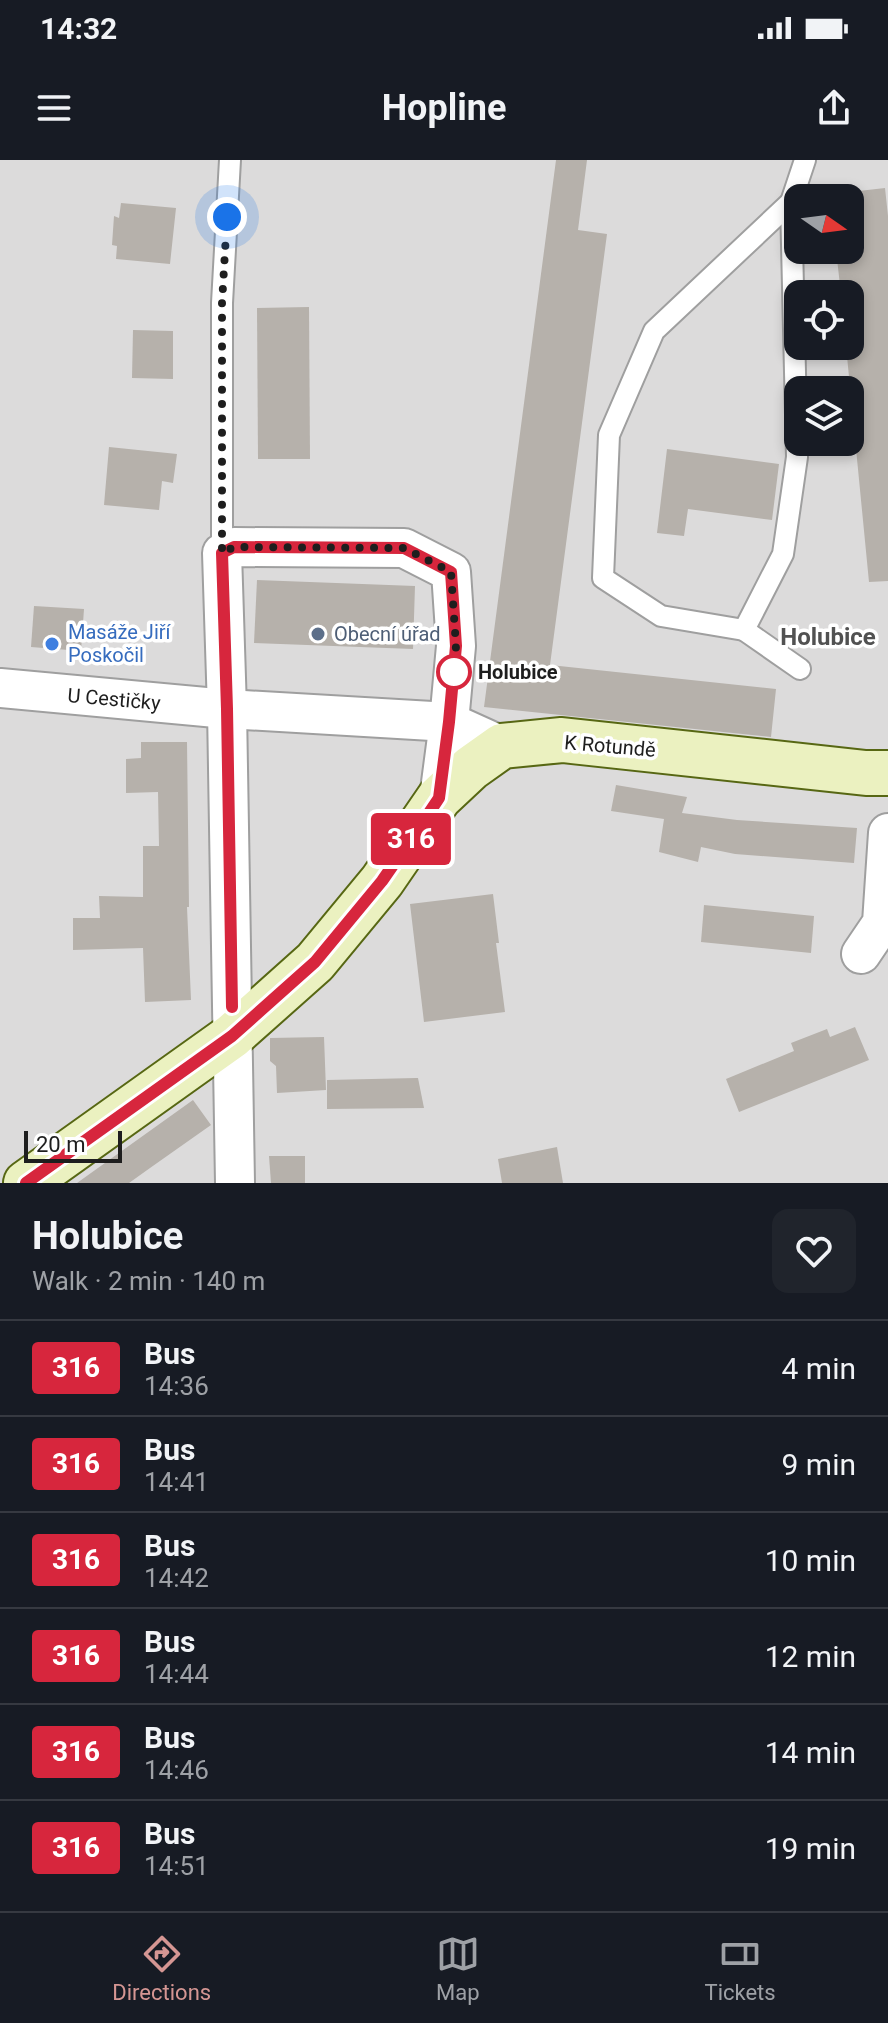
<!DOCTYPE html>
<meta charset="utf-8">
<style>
:root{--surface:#171b24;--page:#20242c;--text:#f1f3f6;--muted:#9ea1a6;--line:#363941;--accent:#d59693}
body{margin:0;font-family:Roboto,sans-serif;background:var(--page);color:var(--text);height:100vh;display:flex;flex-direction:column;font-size:30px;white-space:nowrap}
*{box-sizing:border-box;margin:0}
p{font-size:26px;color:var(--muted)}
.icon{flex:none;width:44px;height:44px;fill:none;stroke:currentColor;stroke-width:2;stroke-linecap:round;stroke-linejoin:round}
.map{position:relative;height:1023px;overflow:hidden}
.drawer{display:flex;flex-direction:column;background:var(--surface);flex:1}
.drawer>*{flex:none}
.badge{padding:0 16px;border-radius:6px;font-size:28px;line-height:52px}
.needle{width:52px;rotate:104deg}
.fabs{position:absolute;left:784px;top:24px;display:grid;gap:16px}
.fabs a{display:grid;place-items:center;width:80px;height:80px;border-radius:16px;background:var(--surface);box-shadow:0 4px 12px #0003;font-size:40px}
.scale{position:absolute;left:24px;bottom:20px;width:98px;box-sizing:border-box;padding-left:8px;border:4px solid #1e1e1e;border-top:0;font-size:22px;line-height:28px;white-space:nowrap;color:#1e1e1e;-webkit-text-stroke:6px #fff;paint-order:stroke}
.you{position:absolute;width:40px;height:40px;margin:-20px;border:6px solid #fff;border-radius:50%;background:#1a73e8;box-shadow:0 0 0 12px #1a73e833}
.map>.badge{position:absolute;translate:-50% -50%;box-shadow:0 0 0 4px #fff}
.round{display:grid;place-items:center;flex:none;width:84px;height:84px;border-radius:16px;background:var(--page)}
.head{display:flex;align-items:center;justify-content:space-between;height:136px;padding:0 32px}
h1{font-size:38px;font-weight:700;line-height:60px}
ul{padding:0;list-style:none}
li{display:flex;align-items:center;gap:24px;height:96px;padding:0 32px;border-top:2px solid var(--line)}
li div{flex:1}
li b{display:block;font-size:30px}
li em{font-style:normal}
li .badge{min-width:88px;font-weight:700;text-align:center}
.status{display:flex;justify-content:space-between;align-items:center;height:56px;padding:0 40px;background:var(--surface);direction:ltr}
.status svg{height:22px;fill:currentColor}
header{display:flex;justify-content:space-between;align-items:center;height:104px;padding:0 32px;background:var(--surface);font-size:36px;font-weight:700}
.tab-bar{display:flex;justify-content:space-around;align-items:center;height:112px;border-top:2px solid var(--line);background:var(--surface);font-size:22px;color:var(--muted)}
.tab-bar a{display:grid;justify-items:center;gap:4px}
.tab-bar .selected{color:var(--accent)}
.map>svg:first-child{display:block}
.residential{fill:#dcdbdb;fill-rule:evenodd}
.building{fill:#b6b1ab}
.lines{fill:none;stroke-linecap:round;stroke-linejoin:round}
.lane-casing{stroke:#9f9f9f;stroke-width:24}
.street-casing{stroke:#9f9f9f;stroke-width:42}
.secondary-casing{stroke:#576713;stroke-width:48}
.lane{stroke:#fff;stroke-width:20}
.street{stroke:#fff;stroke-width:38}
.secondary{stroke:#ebf1c0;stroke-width:44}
.line-casing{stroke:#fff;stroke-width:18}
.line{stroke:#d7263d;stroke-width:12}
.walk{stroke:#1e1e1e;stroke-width:8;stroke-dasharray:0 14.4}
.service-dot{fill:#5c6f8a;stroke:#fff;stroke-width:3}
.shop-dot{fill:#3f7fe0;stroke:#fff;stroke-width:3}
.stop-dot{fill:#fff;stroke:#d7263d;stroke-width:4}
.labels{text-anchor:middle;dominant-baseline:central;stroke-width:7;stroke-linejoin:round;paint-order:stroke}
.shop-label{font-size:20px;fill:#366cbe;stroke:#fff;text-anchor:start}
.service-label{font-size:20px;fill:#4e5e75;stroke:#fff;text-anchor:start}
.stop-label{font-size:20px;font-weight:bold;fill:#1e1e1e;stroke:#fff;text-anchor:start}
.street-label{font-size:20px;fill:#1e1e1e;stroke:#fff}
.quarter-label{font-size:24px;font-weight:bold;fill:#515151;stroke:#fff}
</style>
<div class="status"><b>14:32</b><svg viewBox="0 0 49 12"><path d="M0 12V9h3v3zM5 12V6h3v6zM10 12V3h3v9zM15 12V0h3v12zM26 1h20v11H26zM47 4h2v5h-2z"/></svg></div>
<header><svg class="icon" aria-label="menu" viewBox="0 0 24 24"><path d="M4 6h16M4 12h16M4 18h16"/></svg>Hopline<svg class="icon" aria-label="share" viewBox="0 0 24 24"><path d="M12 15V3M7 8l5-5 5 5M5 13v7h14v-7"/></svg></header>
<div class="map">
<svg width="888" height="1023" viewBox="0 0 888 1023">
<rect width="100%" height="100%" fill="#eeebe5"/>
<path class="residential" d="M0 0H888V1023H0ZM798 38H850V90H798ZM798 134H850V186H798ZM798 230H850V282H798Z"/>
<g class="building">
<polygon points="556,0 587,0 578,70 607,74 550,505 776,529 771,577 484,547"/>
<polygon points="885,28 888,56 888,421 869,422 846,186 850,186 850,134 841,134 836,90 850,90 850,32"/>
<polygon points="121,43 176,48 170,104 116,99 117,86 112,85 114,56 119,58"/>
<polygon points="309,147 310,299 258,299 257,148"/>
<polygon points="133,170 173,171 173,219 132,218"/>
<polygon points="109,287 177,294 173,323 162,321 159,350 104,345"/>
<polygon points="667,289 779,304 772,360 688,349 684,376 657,373"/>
<polygon points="257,420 415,426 413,489 254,483"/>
<polygon points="34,446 84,449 81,491 31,487"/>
<polygon points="141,582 187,582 189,747 187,747 191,840 145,842 143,788 73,790 73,758 100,758 99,736 143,737 143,686 159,686 158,632 126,633 126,599 141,598"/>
<polygon points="616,625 687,637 682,653 737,660 857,668 854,703 735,694 701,687 698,702 659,692 664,659 611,651"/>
<polygon points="493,734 499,783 496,783 505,852 424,862 410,744"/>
<polygon points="704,745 814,756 811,793 701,782"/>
<polygon points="855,867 869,900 739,952 726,919 794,891 791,883 827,869 830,877"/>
<polygon points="324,877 326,930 277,933 276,906 270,901 270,878"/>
<polygon points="416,918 418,918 424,948 327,949 327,920"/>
<polygon points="193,940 211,965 150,1008 129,1023 77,1023"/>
<polygon points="557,987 563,1023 502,1023 498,999"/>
<polygon points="269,996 305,996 305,1023 271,1023"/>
</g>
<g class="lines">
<defs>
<g id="lane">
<polyline points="222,393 222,143 230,0"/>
<polyline points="744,470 661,456 603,418 609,275 654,171 791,42"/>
<polyline points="800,509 744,470 783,394 797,297 791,42 805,0"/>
</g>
<g id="street">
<polyline points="0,528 227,549 449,562 502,586"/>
<polyline points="861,794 882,763 888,673"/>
<polyline points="235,1023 227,549 222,393 234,387 404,388 451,412 456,486 449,562 439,638"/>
</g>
<polyline id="secondary" points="26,1023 232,876 315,802 382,721 439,638 471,608 502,586 562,580 866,613 888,613"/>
</defs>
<use href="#lane" class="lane-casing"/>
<use href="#street" class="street-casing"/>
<use href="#secondary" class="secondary-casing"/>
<use href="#lane" class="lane"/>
<use href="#street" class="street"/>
<use href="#secondary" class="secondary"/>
</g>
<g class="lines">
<defs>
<polyline id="line" points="26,1023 232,876 315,802 382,721 425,659 439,638 449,562 456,486 451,412 404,388 234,387 222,393 227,549 232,847"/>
</defs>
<use href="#line" class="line-casing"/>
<use href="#line" class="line"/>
<polyline class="walk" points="227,57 222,143 222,393 234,387 404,388 451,412 456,486 454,512"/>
</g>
<circle class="service-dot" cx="318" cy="474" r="8"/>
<circle class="shop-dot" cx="52" cy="484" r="8"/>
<circle class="stop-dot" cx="454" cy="512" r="16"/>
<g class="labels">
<g class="shop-label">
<text x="68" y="472">Masáže Jiří<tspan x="68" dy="23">Poskočil</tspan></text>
</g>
<g class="service-label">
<text x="334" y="474">Obecní úřad</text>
</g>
<g class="stop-label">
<text x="478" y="512">Holubice</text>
</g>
<g class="street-label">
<text transform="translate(114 539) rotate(5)">U Cestičky</text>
<text transform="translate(610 586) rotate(5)">K Rotundě</text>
</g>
<g class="quarter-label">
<text x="828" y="477">Holubice</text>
</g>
</g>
</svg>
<div class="fabs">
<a><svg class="needle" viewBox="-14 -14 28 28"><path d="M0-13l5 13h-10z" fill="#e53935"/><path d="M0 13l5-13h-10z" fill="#9ea1a6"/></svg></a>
<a><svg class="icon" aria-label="locate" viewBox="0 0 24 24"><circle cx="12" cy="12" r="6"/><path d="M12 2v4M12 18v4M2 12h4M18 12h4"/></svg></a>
<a><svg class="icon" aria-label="layers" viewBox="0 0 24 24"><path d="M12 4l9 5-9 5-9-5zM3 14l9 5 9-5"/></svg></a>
</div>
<div class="scale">20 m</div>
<div class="you" style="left:227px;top:57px"></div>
<b class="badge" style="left:411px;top:679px;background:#d7263d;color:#fff">316</b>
</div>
<section class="drawer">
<div class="head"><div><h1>Holubice</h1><p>Walk · 2 min · 140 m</p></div><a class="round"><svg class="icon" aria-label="heart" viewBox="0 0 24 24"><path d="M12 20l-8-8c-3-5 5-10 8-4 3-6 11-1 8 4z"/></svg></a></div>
<ul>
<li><span class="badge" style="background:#d7263d;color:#fff">316</span><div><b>Bus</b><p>14:36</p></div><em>4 min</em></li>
<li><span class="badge" style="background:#d7263d;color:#fff">316</span><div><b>Bus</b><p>14:41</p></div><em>9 min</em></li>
<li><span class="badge" style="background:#d7263d;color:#fff">316</span><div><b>Bus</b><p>14:42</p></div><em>10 min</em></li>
<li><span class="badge" style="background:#d7263d;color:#fff">316</span><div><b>Bus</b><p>14:44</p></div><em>12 min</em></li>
<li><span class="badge" style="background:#d7263d;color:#fff">316</span><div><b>Bus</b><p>14:46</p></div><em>14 min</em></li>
<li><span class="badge" style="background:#d7263d;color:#fff">316</span><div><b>Bus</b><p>14:51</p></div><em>19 min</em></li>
</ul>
</section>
<nav class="tab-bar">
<a class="selected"><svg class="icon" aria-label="directions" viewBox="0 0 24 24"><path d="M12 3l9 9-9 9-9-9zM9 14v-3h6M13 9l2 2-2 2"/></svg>Directions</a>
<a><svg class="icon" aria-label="map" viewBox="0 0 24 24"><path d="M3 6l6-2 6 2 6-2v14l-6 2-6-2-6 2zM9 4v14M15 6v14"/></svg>Map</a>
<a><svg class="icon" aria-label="tickets" viewBox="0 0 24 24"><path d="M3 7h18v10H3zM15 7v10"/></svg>Tickets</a>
</nav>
